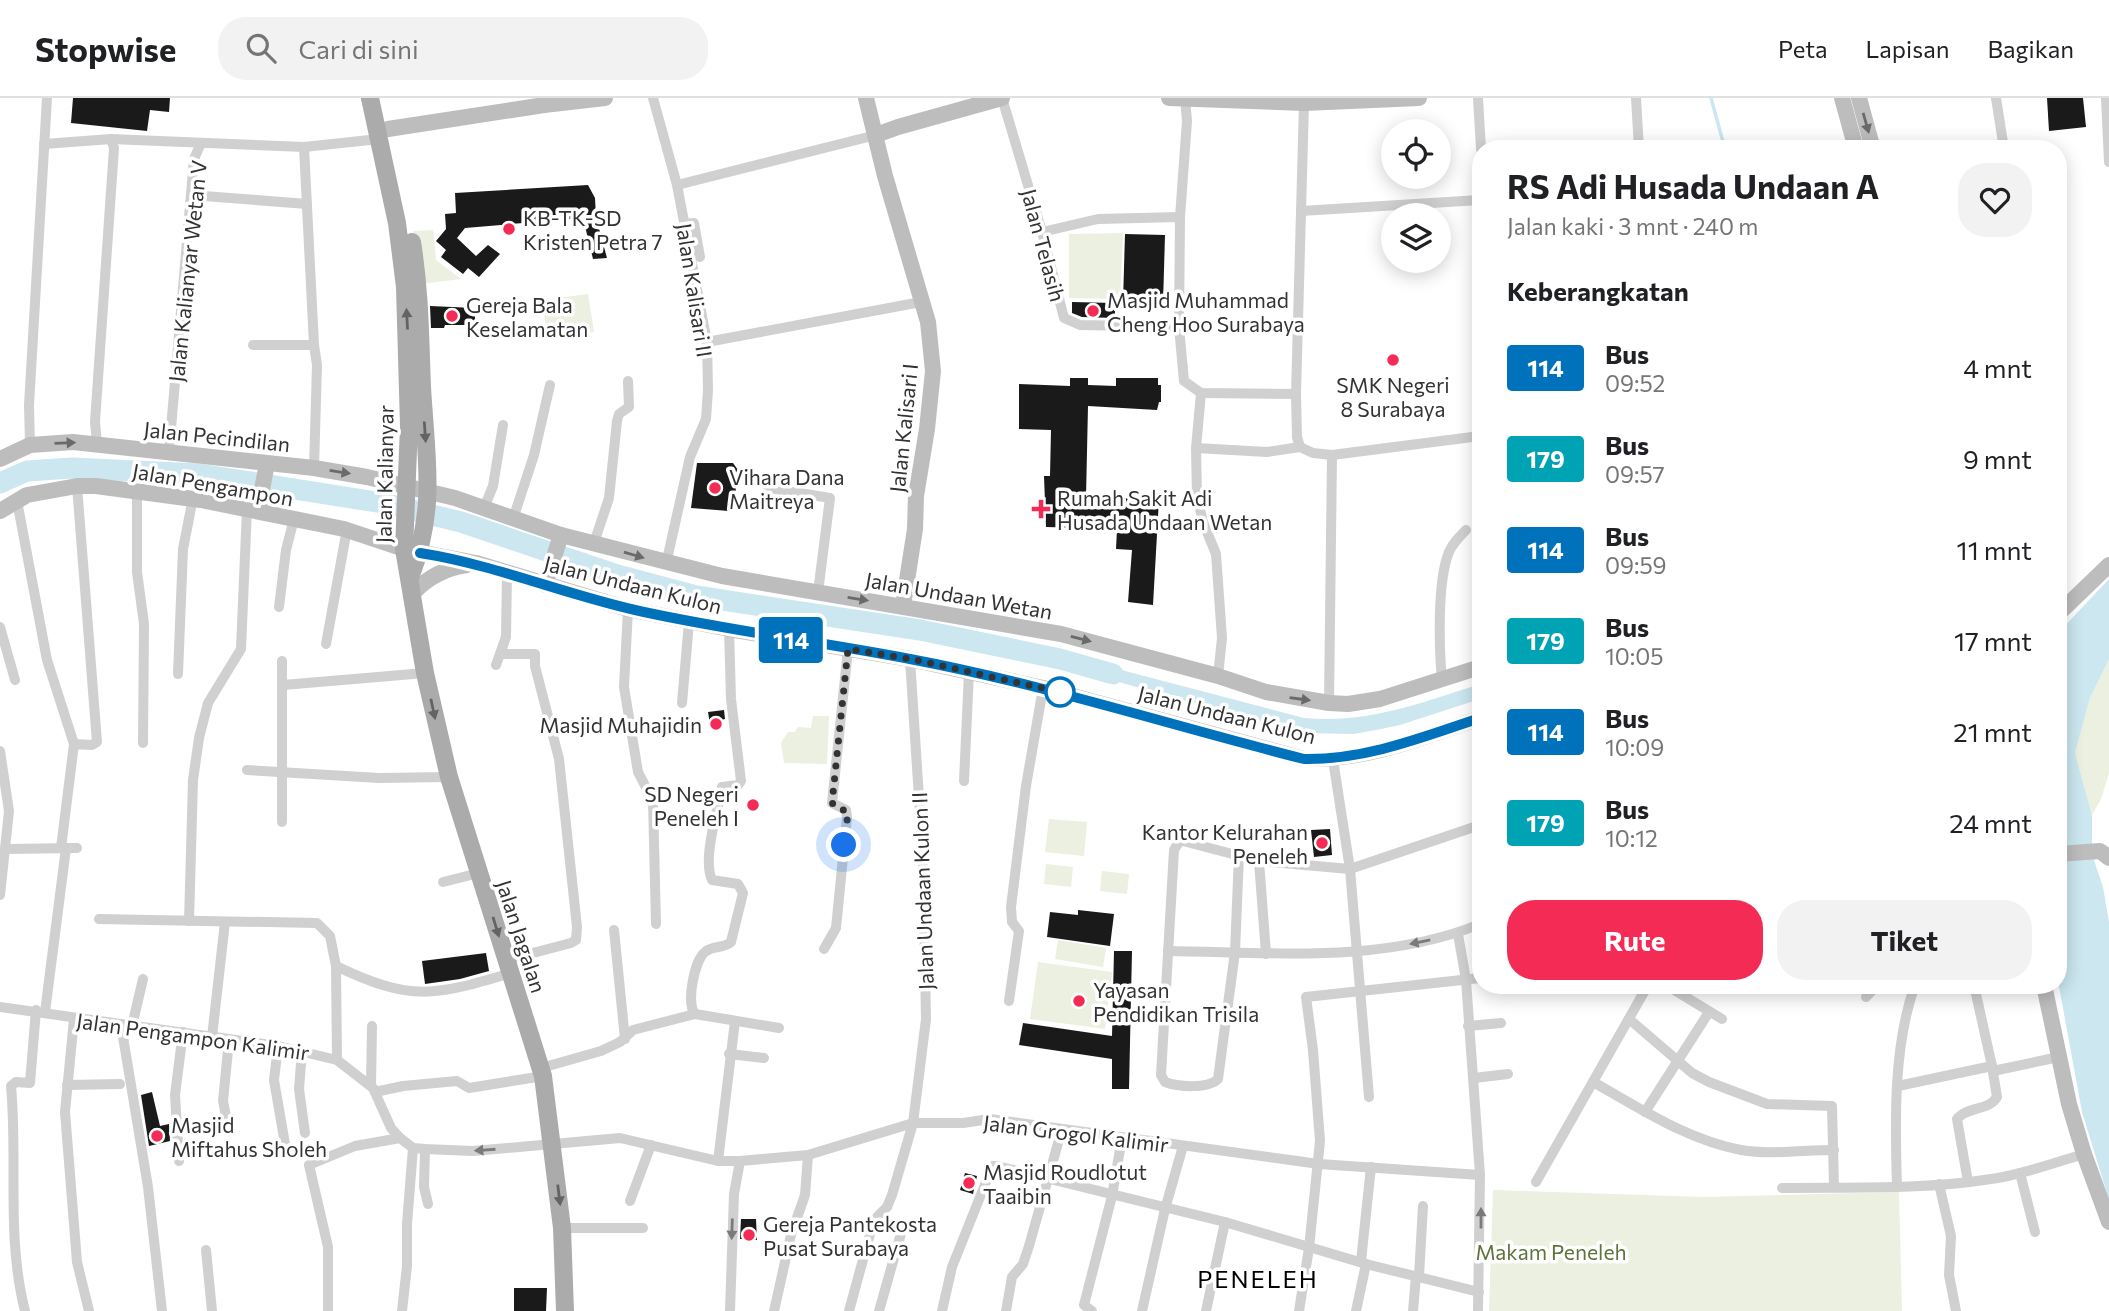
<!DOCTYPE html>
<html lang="id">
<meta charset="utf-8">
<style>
:root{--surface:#fff;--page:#f2f2f2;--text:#202124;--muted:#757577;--line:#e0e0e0;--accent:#f32b55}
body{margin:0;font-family:Commissioner,sans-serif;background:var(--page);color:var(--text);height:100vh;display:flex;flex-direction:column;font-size:26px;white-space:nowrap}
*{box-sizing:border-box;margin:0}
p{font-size:23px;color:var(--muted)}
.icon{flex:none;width:38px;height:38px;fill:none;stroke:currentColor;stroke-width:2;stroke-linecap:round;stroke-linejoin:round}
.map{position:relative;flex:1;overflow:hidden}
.panel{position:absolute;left:1472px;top:42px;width:595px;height:854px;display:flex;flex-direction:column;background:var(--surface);border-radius:28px;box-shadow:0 4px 18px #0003}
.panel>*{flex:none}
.badge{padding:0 14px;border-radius:5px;font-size:24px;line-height:46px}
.tools{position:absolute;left:1381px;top:21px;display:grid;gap:14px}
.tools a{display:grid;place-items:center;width:70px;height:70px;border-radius:50%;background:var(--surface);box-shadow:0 4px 18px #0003;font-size:35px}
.you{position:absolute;width:35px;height:35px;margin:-18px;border:5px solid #fff;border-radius:50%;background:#1a73e8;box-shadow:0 0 0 10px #1a73e833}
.map>.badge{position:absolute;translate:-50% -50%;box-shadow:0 0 0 4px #fff}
h2{padding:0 35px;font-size:26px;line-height:63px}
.round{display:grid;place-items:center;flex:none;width:74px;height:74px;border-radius:28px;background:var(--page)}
.summary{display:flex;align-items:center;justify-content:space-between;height:119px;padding:0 35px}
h1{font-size:33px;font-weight:700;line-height:52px}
.primary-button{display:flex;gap:14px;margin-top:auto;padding:14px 35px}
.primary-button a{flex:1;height:80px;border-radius:28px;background:var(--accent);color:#fff;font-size:28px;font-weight:700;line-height:80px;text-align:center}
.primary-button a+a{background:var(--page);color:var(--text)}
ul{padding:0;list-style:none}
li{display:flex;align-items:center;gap:21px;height:91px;padding:0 35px}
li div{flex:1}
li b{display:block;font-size:26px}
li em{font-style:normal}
li .badge{min-width:77px;font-weight:700;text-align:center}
header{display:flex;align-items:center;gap:42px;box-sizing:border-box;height:98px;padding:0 35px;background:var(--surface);border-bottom:2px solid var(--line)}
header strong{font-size:33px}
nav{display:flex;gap:38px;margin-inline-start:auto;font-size:24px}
.search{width:490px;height:63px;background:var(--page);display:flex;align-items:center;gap:18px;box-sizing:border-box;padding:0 24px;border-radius:28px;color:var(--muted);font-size:26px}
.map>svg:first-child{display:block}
.green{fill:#ebf0e0}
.water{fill:#cce7f0}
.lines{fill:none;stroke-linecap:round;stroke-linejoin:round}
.stream{stroke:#cce7f0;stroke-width:3.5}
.river{stroke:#cce7f0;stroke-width:21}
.building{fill:#1a1a1a}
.street{stroke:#d0d0d0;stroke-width:10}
.secondary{stroke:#bdbdbd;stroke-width:16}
.primary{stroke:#ababab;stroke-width:18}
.oneway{fill:#6a6a6a}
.oneway2{fill:#636363}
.oneway3{fill:#7a7a7a}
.line-casing{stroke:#fff;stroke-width:16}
.line{stroke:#0072bc;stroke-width:10}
.walk{stroke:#333;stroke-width:7;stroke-dasharray:0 12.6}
.poi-dot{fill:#f32b55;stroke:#fff;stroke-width:2.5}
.stop-dot{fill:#fff;stroke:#0072bc;stroke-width:3.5}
.labels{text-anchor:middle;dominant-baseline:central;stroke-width:7;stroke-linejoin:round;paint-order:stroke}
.poi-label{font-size:21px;fill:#333;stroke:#fff;text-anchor:start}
.street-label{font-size:21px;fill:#333;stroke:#fff}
.park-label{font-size:21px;fill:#5d733b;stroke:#fff}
.quarter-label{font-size:24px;letter-spacing:2px;fill:#000;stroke:#fff}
</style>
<header>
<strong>Stopwise</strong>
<div class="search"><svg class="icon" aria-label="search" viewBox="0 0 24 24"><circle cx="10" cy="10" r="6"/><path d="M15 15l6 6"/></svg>Cari di sini</div>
<nav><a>Peta</a><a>Lapisan</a><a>Bagikan</a></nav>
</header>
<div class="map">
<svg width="2109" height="1213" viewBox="0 0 2109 1213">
<rect width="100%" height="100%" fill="#fff"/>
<g class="green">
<polygon points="433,132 436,162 461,181 420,186 413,133"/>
<polygon points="1123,135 1120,201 1069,200 1069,136"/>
<polygon points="588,196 594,234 548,241 542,202"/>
<polygon points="2109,561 2109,675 2101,701 2092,717 2075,655 2090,600"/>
<polygon points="813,618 829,618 827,666 784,665 781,645 788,634 795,634 798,629 811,630"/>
<polygon points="1049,721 1087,724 1084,758 1045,754"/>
<polygon points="1046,766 1073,769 1071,789 1044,786"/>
<polygon points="1102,773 1129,776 1127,796 1100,793"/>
<polygon points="1058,842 1106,850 1103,869 1055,861"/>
<polygon points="1038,864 1112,874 1105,931 1030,921"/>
<polygon points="1493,1092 1703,1099 1899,1094 1902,1213 1489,1213"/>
</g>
<g class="water">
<polygon points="2109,481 2109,561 2090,600 2075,655 2092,717 2092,756 2103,789 2109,824 2109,1102 2082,1014 2058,883 2058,535"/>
<path d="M1087 563 1304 620C1367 626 1421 605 1480 586V601L1400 627 1376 632 1354 636 1301 635 1083 574Z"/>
</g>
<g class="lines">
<polyline class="stream" points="1711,0 1725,51"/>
<polyline class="river" points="0,385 27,373 72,370 199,376 383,405 461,424 617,477 696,498 920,532 1060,561 1113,576"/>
</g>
<g class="building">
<polygon points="73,0 170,0 169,14 150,12 147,33 71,25"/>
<polygon points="2047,0 2083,0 2086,29 2049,33"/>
<polygon points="588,87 595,100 596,119 607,160 593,161 583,120 465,130 457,140 476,158 488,147 500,156 479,179 468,170 463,176 441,159 446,152 436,143 446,131 445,116 456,115 455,95"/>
<polygon points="1125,136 1165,137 1163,206 1123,204"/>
<polygon points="1072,204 1115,205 1115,220 1082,219 1072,215"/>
<polygon points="430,208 475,210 475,227 445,227 444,230 431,230"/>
<polygon points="1070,280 1088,280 1088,287 1116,288 1116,280 1158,280 1158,287 1161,287 1161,304 1159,304 1157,312 1088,308 1086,399 1159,401 1153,507 1128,504 1132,452 1116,451 1117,431 1046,429 1044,378 1050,378 1051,332 1019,331 1019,286 1070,288"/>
<polygon points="697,365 733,365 738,372 734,407 729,413 691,410"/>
<polygon points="724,612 725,621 721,622 722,630 711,632 708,614"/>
<polygon points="1330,731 1332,757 1314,759 1311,732"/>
<polygon points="1078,812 1114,816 1110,848 1047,839 1050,814 1078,817"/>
<polygon points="1114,853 1132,853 1129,991 1112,991 1112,961 1019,947 1023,925 1112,938"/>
<polygon points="486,855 489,873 460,881 425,886 422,863"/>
<polygon points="152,994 160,1028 169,1026 170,1043 149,1048 141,997"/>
<polygon points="965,1075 977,1078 973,1096 960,1092"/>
<polygon points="741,1121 756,1121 757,1142 740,1141"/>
<polygon points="514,1190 547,1190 546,1213 514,1213"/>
</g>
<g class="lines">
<g class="street">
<polyline points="653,0 677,87 707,244 708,292 706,321 690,359 666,466"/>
<polyline points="1002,0 1042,134 1064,220 1080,227 1179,229 1184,283 1201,295 1296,296"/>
<polyline points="1478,0 1481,51"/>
<polyline points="1636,0 1639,51"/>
<polyline points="1996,0 2004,51"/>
<polyline points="2106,0 2109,64"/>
<polyline points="44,46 111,41 304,49 379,41"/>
<polyline points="304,49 314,247 317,267 314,370"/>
<polyline points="677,87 876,37"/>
<polyline points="191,97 307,106"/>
<polyline points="1301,113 1480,102"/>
<polyline points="685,126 694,125 700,159"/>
<polyline points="1042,134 1098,121 1180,119"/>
<polyline points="1179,229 1180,119 1187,23 1185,0"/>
<polyline points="707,244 921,204"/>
<polyline points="253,247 314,247"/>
<polyline points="1201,295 1196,350 1197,398 1203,424 1216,456 1222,540 1218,578"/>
<polyline points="97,346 95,324 114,50 111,41"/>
<polyline points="30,347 29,307 47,0"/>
<polyline points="1300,349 1297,339 1296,296 1304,5"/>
<polyline points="1300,349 1313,355 1332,357 1480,338"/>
<polyline points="1196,350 1267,354 1300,349"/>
<polyline points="169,354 194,61 201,45"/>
<polyline points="747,376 775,391 830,400 818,494"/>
<polyline points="137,393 137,474 144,526 143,645"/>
<polyline points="17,403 47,562 74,646"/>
<polyline points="484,410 493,388 503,327"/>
<polyline points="513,421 534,357 550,287"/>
<polyline points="594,445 609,400 617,323 619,316 629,309 628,283"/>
<polyline points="279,509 286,452 294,421"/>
<polyline points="628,511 624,589 638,674 653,703 656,826"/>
<polyline points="0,529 15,582"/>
<polyline points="326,546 347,431"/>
<polyline points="500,556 535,556 535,568 559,661 577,829 576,842 571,845 506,862"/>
<polyline points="496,567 506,539 507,475"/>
<polyline points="178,576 183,451 193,400"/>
<path d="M1442 582C1439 550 1437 483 1449 454 1453 445 1459 439 1466 432"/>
<polyline points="283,587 425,575"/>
<polyline points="682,605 689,524"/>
<polyline points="1329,605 1332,357"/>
<polyline points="0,653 9,713 0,797"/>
<polyline points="1333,662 1350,771 1369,999"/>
<polyline points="247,672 379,680 449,679"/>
<polyline points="964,683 969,574"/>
<polyline points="282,724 282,563"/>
<polyline points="61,750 74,646 92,647 97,644 77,388"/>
<polyline points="7,751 77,750"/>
<path d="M1239 757 1235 854 1218 981C1208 991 1178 989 1165 984L1161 977 1174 752 1179 744 1183 743 1259 763 1350 771 1480 727"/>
<polyline points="1259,763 1266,856"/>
<polyline points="443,784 479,775"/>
<polyline points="99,821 317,825 330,838 336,868 337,962"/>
<polyline points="189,823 193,682 199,640 208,605 241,551 247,411"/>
<polyline points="614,832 625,941"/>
<polyline points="1458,836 1466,882 1480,1077 1478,1213"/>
<polyline points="824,851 836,830 847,719 846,712 832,705 848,551"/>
<path d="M1168 853C1271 854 1383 866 1480 826"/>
<path d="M336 868C411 904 434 898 511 875"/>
<polyline points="1666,887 1722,921"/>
<polyline points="1866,899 1877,887"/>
<polyline points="1009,903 1019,833 1012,824 1011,809 1026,688 1043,590"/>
<polyline points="0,909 278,948 337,962 373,990 391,1030 400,1040 413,1050 425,1051 473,1053 620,1040 718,1063 740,1063 808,1057 913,1025 963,1025 990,1021 1319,1066 1480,1077"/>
<polyline points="45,914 66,750"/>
<path d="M695 916C686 906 694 863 705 854 713 847 723 851 731 844L743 795 738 786 712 782C702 760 718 713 722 689L738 687 741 683 731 601 729 531"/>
<polyline points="74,921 65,1014 77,1164 89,1213"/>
<polyline points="1629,921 1692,975 1709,984 1767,1006 1832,1008 1834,1089"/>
<polyline points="121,927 148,1089 162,1213"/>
<polyline points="132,928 143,881"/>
<polyline points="1468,928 1501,925"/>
<polyline points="212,939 225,824"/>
<polyline points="278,948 274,982 285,1046"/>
<polyline points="302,953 299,991 305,1035"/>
<polyline points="729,956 764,960"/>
<polyline points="541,970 601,953 620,944 633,932 695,916 779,930"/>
<polyline points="1993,973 2059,959"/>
<polyline points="1474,980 1508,976"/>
<path d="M1593 984C1640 1010 1687 1042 1741 1052 1770 1057 1804 1052 1834 1052"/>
<polyline points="67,987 120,986"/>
<polyline points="371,987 372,928"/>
<polyline points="1898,988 1992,968"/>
<polyline points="375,994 403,988 457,983 469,990 543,978"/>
<polyline points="1645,1014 1709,914"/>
<polyline points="227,1023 223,1003 229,942"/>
<polyline points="425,1051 424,1089 428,1106"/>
<polyline points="179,1063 175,997 183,934"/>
<polyline points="718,1063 735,923"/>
<polyline points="2020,1075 2035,1134"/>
<polyline points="1536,1084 1648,887"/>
<path d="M1968 1084 1957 1021C1967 1008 1989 1013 1997 999L1992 968 1974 887"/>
<polyline points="1939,1086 1951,1138 1949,1177 1956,1213"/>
<path d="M1897 1089C1895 1025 1893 948 1915 887"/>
<path d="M1782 1090C1851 1089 1922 1092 1991 1081 2022 1077 2053 1065 2084 1056"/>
<polyline points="630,1103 651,1047"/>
<polyline points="562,1130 643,1130"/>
<polyline points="206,1152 212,1213"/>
<polyline points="1361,1163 1371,1069"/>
<polyline points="1419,1178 1423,1108"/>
<path d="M25 1213C6 1139 18 1063 11 988L16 984 30 985 36 912"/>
<polyline points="328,1213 328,1149 309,1067 355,1048 400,1040"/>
<polyline points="402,1213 407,1168 407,1126 413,1050"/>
<polyline points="730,1213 734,1096 740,1063"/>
<polyline points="774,1213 791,1137 805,1097 808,1057"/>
<polyline points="849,1213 870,1136 877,1119 887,1109 892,1097 913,1025 926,921 923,762 910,561"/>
<polyline points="879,1213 902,1132"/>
<polyline points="942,1213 952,1169 990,1074 993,1068 997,1068 1225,1124 1366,1166 1479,1194"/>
<polyline points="1006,1213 1012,1179 1023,1166 1029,1148 1062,1031"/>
<polyline points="1092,1213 1084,1207 1112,1098 1122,1040"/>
<polyline points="1142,1213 1165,1111 1183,1048"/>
<polyline points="1206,1213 1225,1124"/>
<polyline points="1299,1213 1309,1150 1320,1043 1313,952 1306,899 1480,880"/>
<polyline points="1356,1213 1366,1166"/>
<polyline points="1413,1213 1416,1178"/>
</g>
<g class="secondary">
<polyline points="866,0 885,78 928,224 933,273 927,331 916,398 915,431 903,508"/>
<polyline points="1169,0 1304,5 1419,0"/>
<polyline points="1842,0 1856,51"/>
<polyline points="1859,0 1873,51"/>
<polyline points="388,31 544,7 605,0"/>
<polyline points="876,37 898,29 1002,0"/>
<polyline points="0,361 30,347 73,344 314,370 367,379 455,400 561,437 722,478 1061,536 1218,578 1266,594 1329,605 1348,606 1380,601 1480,569"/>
<path d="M0 413 27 397 77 388H96L201 402 344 431 404 451 476 465 628 511 729 531 910 561 1043 590 1304 661C1366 663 1423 639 1480 620"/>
<polyline points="258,413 267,365"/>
<polyline points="545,487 561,437"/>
<path d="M413 495C428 479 445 470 467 467"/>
<polyline points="2058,516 2109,467"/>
<polyline points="2058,756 2100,753 2109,760"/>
<polyline points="2044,887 2069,1006 2084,1056 2109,1124"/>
</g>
<g class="primary">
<polyline points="370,0 397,125 405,189 409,328 404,451 425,575 449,679 543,978 562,1130 565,1213"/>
<path d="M410 480C437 410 426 360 422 289 420 238 420 194 412 144"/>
</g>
</g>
<defs><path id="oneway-solid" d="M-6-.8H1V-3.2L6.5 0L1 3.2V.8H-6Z" transform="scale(1.75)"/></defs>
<g class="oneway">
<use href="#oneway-solid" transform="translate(1866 25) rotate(74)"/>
<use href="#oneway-solid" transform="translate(65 345) rotate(-2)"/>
<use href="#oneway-solid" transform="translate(340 374) rotate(9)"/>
<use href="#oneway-solid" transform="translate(634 457) rotate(16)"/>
<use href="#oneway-solid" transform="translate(858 501) rotate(9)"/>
<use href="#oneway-solid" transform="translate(1081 541) rotate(14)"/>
<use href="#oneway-solid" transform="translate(1300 601) rotate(8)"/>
</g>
<g class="oneway2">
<use href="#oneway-solid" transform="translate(407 221) rotate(-93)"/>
<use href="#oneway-solid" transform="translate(425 334) rotate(86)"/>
<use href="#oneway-solid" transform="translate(433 611) rotate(78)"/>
<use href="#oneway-solid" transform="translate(496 829) rotate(73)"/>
<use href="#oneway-solid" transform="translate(559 1097) rotate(83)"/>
</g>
<g class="oneway3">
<use href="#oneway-solid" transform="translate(1420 844) rotate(168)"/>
<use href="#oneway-solid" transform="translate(485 1052) rotate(176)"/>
<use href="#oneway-solid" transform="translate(1481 1120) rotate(-90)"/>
<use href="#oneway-solid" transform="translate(732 1131) rotate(92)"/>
</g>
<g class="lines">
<defs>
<path id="line" d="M420 455C497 467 568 498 644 514 732 533 821 544 910 561 1043 586 1173 628 1304 661 1366 662 1423 639 1480 620"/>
</defs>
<use href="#line" class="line-casing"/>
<use href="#line" class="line"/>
<polyline class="walk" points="844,747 848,715 832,705 848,551 911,561 1060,594"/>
</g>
<g class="poi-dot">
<circle cx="509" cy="131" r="7"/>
<circle cx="1093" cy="213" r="7"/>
<circle cx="452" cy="218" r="7"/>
<circle cx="1393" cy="262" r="7"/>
<circle cx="715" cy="390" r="7"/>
<path d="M1037.5 400.5h7v7h7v7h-7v7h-7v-7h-7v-7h7z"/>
<circle cx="716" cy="626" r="7"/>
<circle cx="753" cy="707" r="7"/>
<circle cx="1322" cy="745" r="7"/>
<circle cx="1079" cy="903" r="7"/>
<circle cx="157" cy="1038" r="7"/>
<circle cx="969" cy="1085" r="7"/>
<circle cx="749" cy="1137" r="7"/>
</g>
<circle class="stop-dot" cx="1060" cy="594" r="14"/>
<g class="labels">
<g class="poi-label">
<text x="523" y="119">KB-TK-SD<tspan x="523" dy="24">Kristen Petra 7</tspan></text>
<text x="1107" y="201">Masjid Muhammad<tspan x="1107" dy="24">Cheng Hoo Surabaya</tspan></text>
<text x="466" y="206">Gereja Bala<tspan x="466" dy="24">Keselamatan</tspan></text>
<text x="1393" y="286" text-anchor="middle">SMK Negeri<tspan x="1393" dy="24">8 Surabaya</tspan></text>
<text x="729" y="378">Vihara Dana<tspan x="729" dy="24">Maitreya</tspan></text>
<text x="1057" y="399">Rumah Sakit Adi<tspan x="1057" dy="24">Husada Undaan Wetan</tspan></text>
<text x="702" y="626" text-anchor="end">Masjid Muhajidin</text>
<text x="739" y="695" text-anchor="end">SD Negeri<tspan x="739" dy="24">Peneleh I</tspan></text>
<text x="1308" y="733" text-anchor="end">Kantor Kelurahan<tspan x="1308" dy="24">Peneleh</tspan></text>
<text x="1093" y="891">Yayasan<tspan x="1093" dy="24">Pendidikan Trisila</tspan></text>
<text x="171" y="1026">Masjid<tspan x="171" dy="24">Miftahus Sholeh</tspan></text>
<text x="983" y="1073">Masjid Roudlotut<tspan x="983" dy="24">Taaibin</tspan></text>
<text x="763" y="1125">Gereja Pantekosta<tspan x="763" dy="24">Pusat Surabaya</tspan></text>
</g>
<g class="street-label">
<text transform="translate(1044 147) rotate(75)">Jalan Telasih</text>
<text transform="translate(187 173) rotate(-84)">Jalan Kalianyar Wetan V</text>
<text transform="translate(695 192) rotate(81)">Jalan Kalisari II</text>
<text transform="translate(903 330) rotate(-84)">Jalan Kalisari I</text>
<text transform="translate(217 338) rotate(6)">Jalan Pecindilan</text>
<text transform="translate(384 376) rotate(-89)">Jalan Kalianyar</text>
<text transform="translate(213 386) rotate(10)">Jalan Pengampon</text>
<text transform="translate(633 486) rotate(14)">Jalan Undaan Kulon</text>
<text transform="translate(959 497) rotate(10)">Jalan Undaan Wetan</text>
<text transform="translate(1227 616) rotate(14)">Jalan Undaan Kulon</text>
<text transform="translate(922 793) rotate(-92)">Jalan Undaan Kulon II</text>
<text transform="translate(522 838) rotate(72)">Jalan Jagalan</text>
<text transform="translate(193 938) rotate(8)">Jalan Pengampon Kalimir</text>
<text transform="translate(1076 1035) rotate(7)">Jalan Grogol Kalimir</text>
</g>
<g class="park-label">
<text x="1551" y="1153">Makam Peneleh</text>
</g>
<g class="quarter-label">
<text x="1258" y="1180">PENELEH</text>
</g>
</g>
</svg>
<div class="tools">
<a><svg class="icon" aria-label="locate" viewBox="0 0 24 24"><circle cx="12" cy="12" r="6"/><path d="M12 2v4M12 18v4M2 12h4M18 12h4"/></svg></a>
<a><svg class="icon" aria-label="layers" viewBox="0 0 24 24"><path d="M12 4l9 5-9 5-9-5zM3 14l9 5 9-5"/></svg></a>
</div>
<div class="you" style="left:844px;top:747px"></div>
<b class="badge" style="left:791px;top:542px;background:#0072bc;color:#fff">114</b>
<section class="panel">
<div class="summary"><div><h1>RS Adi Husada Undaan A</h1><p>Jalan kaki · 3 mnt · 240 m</p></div><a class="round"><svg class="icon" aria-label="heart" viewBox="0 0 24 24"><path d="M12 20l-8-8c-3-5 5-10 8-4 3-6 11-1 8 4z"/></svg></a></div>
<h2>Keberangkatan</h2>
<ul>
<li><span class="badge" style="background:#0072bc;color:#fff">114</span><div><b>Bus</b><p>09:52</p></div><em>4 mnt</em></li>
<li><span class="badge" style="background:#00a3b4;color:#fff">179</span><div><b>Bus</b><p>09:57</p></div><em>9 mnt</em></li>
<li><span class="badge" style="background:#0072bc;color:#fff">114</span><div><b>Bus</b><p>09:59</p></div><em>11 mnt</em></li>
<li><span class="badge" style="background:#00a3b4;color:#fff">179</span><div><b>Bus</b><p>10:05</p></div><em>17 mnt</em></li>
<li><span class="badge" style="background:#0072bc;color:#fff">114</span><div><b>Bus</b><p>10:09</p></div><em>21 mnt</em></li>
<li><span class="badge" style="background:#00a3b4;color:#fff">179</span><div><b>Bus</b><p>10:12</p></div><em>24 mnt</em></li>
</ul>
<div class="primary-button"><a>Rute</a><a>Tiket</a></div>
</section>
</div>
